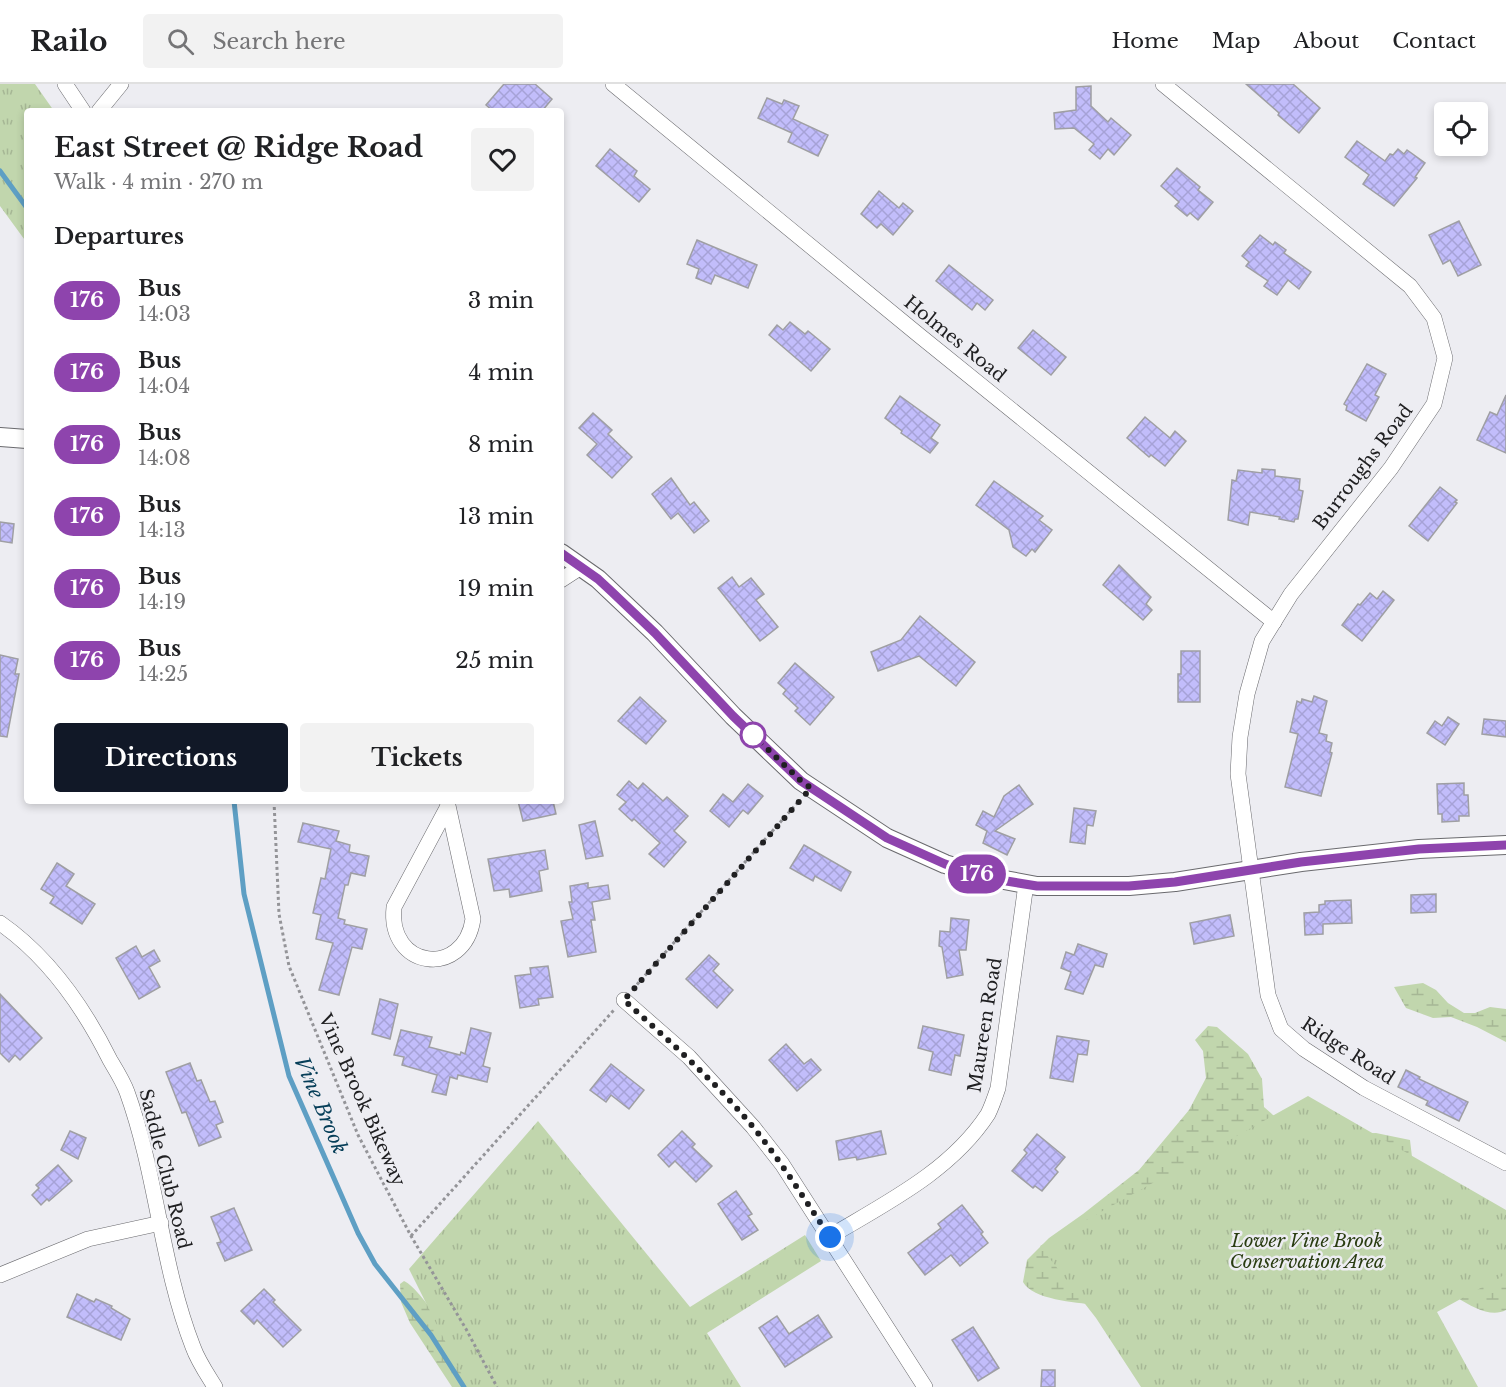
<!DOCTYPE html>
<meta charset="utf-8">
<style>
:root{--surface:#fff;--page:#f2f2f2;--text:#202124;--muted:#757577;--line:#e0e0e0;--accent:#111827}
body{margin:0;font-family:"Libre Baskerville",serif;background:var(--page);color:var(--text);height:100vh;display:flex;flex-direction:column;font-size:22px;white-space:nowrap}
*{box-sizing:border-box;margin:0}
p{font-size:20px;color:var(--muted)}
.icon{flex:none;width:33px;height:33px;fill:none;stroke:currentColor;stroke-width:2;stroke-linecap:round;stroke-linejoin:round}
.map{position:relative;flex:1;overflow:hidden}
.details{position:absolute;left:24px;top:24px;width:540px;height:696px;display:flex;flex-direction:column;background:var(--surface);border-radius:6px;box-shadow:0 3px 9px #0003}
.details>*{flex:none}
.badge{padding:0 12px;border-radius:20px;font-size:21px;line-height:39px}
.tools{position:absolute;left:1434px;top:18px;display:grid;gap:12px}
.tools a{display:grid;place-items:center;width:54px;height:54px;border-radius:6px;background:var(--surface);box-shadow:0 3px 9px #0003;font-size:30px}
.you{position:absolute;width:30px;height:30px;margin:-15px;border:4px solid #fff;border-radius:50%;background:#1a73e8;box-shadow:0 0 0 9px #1a73e833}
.map>.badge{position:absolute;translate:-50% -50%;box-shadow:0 0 0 3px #fff}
h2{padding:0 30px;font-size:22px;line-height:54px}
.round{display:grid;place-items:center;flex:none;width:63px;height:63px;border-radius:6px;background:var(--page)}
.headline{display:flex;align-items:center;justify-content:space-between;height:102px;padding:0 30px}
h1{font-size:28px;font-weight:800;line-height:45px}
.action{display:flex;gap:12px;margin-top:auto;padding:12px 30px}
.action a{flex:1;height:69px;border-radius:6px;background:var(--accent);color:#fff;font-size:24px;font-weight:800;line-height:69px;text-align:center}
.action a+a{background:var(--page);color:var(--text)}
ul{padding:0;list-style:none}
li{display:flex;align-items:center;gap:18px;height:72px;padding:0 30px}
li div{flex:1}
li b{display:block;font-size:22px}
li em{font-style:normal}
li .badge{min-width:66px;font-weight:700;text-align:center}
header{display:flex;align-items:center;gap:36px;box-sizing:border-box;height:84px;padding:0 30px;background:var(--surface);border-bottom:2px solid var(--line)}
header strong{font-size:28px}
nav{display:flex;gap:33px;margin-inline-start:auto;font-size:21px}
.search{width:420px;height:54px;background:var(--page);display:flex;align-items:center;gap:15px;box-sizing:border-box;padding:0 21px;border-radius:6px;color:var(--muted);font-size:22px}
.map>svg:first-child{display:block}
.wetland{fill:url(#wetland-marsh)}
.park{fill:url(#park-tufts)}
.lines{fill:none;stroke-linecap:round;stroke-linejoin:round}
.stream{stroke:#5e9fc4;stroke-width:5}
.building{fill:url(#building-cross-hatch);stroke:#9f9fa3;stroke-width:1.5}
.minor-casing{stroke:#6a6a6e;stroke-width:16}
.tertiary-casing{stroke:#6a6a6e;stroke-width:20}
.path{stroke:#949498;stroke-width:3;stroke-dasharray:3 3;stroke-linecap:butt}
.minor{stroke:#fff;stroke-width:15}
.tertiary{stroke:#fff;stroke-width:18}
.line-casing{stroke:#fff;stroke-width:14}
.line{stroke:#8e44ad;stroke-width:9}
.walk{stroke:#202022;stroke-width:6;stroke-dasharray:0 10.8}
.stop-dot{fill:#fff;stroke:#8e44ad;stroke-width:3}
.labels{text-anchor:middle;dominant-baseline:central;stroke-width:5;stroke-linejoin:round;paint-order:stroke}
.street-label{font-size:18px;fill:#202022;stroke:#ededf2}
.park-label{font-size:18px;font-style:italic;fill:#2a3d12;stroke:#ededf2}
.water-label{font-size:20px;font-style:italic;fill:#063e58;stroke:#ededf2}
</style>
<header>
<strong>Railo</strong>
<div class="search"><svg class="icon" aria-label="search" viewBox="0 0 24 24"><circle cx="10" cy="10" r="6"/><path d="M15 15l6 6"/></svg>Search here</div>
<nav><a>Home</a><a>Map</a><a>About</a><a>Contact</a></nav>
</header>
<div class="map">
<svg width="1506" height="1303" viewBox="0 0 1506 1303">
<defs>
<pattern id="wetland-marsh" width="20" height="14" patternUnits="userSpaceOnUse" patternTransform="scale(1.5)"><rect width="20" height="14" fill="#c1d6ad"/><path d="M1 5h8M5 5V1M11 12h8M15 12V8" fill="none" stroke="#a6b795"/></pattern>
<pattern id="park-tufts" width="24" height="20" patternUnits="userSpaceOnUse" patternTransform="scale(1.5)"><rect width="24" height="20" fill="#c1d6ad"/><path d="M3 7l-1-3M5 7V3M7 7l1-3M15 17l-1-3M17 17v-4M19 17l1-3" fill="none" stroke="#a6b795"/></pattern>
<pattern id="building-cross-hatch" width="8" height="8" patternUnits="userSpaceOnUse" patternTransform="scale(1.5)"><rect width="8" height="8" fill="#c2bdfb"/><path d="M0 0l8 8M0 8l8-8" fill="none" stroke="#a6a2d7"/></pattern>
</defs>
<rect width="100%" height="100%" fill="#ededf2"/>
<g class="wetland">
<polygon points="1423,899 1436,906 1448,919 1464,929 1475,929 1490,923 1506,925 1506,958 1477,943 1451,933 1433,934 1406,924 1394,903"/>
<path d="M1208 942 1217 943 1248 970 1262 995 1264 1023 1273 1031 1282 1037 1342 1050 1376 1049 1410 1056 1412 1073 1095 1221C1075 1218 1033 1216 1023 1198L1027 1176 1049 1154 1083 1130 1139 1086 1189 1026 1206 994 1203 967 1195 956Z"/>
<path d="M1506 1163V1226C1482 1239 1443 1202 1424 1189Z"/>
<path d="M404 1197C423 1205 468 1282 483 1303H452L410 1239 401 1218 400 1200Z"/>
</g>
<g class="park">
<polygon points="0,0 35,0 54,27 27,27 27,159 0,122"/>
<polygon points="1308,1012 1506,1126 1506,1190 1437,1228 1478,1303 1141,1303 1096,1234 1040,1162"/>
<polygon points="538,1037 690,1223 805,1151 821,1177 707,1249 741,1303 468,1303 409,1185"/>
</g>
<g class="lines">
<g class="stream">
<polyline points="0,87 27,124"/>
<polyline points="234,717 244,810 289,992 358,1149 375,1180 431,1251 464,1303"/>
</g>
</g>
<g class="building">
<polygon points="504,0 535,0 552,15 542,27 493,27 486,21"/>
<polygon points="1246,0 1293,0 1320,24 1299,49 1278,31 1279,29"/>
<polygon points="1091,2 1091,22 1108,38 1111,34 1131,51 1114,71 1108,65 1100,75 1089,66 1094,60 1074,44 1055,45 1054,29 1076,26 1076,3"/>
<polygon points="767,14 782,20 784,16 799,22 793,35 828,51 818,72 788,58 792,49 758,34"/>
<polygon points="1357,57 1385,77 1390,70 1393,71 1398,65 1404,70 1407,66 1425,79 1415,93 1417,94 1394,122 1363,100 1369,91 1345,73"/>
<polygon points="610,65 637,87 634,92 650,105 639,118 596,82"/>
<polygon points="1177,84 1200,103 1198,106 1213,118 1198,136 1190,129 1187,132 1175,122 1179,118 1161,102"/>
<polygon points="879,107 899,124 903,119 913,127 893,151 881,140 877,144 861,130"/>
<polygon points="1459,137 1481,181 1458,192 1450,176 1443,180 1429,151"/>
<polygon points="1260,151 1273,161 1275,158 1286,166 1284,169 1311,188 1299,205 1288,196 1277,211 1264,202 1268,197 1246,182 1249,178 1242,172"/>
<polygon points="697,156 757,181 748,204 715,191 711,200 696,194 699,185 687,180"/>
<polygon points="949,181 993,216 985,226 977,219 972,226 936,197"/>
<polygon points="790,238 805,250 808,247 830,265 811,287 769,251 777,241 783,246"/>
<polygon points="1033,246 1066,273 1051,291 1018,264"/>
<polygon points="1367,280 1386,290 1375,311 1379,313 1366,337 1346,326 1347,322 1344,320"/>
<polygon points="1506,311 1506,369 1477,356 1490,328 1497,331"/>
<polygon points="900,312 940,341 931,354 938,359 930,369 901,349 902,347 885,334"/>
<polygon points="593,329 612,346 608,350 632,373 612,394 587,371 597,360 579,344"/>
<polygon points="1145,333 1170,354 1175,347 1186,357 1165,382 1151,371 1149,373 1127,354"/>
<polygon points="1262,385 1275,386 1275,392 1300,395 1299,406 1303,407 1298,435 1295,435 1294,438 1279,435 1280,433 1250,428 1248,441 1228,436 1232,396 1236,397 1238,386 1262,389"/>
<polygon points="671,394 690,421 694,418 709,437 694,449 678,429 671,435 652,410"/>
<polygon points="994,397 1043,432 1039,436 1052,446 1035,468 1032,465 1026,472 1013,463 1009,446 976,421"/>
<polygon points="1440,403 1457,416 1455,418 1457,419 1428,457 1409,442"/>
<polygon points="0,438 14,440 12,459 0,457"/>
<polygon points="1119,481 1151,513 1146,520 1152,526 1143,536 1103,501"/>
<polygon points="732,493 739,503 751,494 764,510 756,516 778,543 760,557 718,504"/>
<polygon points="1383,507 1394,516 1362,557 1342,541 1358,520 1360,521 1370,509 1377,515"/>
<polygon points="920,532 975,578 956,602 919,572 878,587 871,568 901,556"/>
<polygon points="1181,567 1200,567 1200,618 1178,618 1178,590 1181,590"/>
<polygon points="0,571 18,575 15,590 19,590 7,653 0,652"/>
<polygon points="795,579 834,613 810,641 795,627 798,624 783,610 786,606 778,599"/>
<polygon points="1314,612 1327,617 1319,649 1327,651 1326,657 1332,659 1330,668 1332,669 1321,712 1285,703 1298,650 1290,648 1297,617 1301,619 1302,615 1312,618"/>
<polygon points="640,613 666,637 646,660 618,637"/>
<polygon points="1448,633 1459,640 1445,661 1427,649 1435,637 1442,642"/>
<polygon points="1484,635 1506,637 1506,653 1482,650"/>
<polygon points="629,697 638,705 643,699 663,717 667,713 688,732 674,747 686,758 664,783 649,770 660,759 634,735 632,737 619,725 626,718 617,711"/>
<polygon points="1464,699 1464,711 1468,711 1469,732 1459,732 1459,737 1442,738 1442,730 1438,730 1437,700"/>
<polygon points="748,700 763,712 748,730 743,726 729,743 710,727 723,710 733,718"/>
<polygon points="1019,701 1033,720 995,747 1015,755 1007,771 983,759 987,747 976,741 983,727 994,733 1004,712"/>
<polygon points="518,717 553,717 556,730 523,737"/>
<polygon points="1074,724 1096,727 1093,742 1087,741 1085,760 1070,758"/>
<polygon points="595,737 603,772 586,775 579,741"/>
<polygon points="303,739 339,747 336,757 350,761 349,768 369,772 365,792 351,789 348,801 345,801 338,834 345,836 344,840 367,845 362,865 352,863 339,911 319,906 333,859 316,855 321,831 313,829 321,794 325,795 331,765 298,758"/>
<polygon points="804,761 851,788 841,807 815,792 813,797 790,784"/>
<polygon points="545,766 548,785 539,787 542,807 510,813 509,805 494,807 488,775"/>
<polygon points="57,779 74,790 66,802 95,820 82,840 50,819 54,813 41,805"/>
<polygon points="588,799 588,804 608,801 610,815 592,818 595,836 591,836 596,868 568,873 561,837 573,835 569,818 572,818 570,802"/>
<polygon points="1436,810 1436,828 1411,829 1411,811"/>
<polygon points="1351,816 1352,839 1323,840 1323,850 1305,851 1304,829 1319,828 1319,821 1325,820 1325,817"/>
<polygon points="1230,831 1234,852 1194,860 1190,839"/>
<polygon points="951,834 969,836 966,866 959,866 963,891 947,894 942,863 939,862 940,847 950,848"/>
<polygon points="1078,860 1107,870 1103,883 1095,881 1083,910 1065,905 1071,888 1061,884 1066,868 1074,871"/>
<polygon points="136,862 142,873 154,866 160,877 149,883 160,903 139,915 116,874"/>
<polygon points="709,871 719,880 713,887 733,906 717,924 686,895"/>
<polygon points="548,882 553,913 538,915 539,921 520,924 515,892 531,890 530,884"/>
<polygon points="0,910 42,954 20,976 15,971 9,978 0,969"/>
<polygon points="380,915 398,920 390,955 372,950"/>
<polygon points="923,942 964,951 960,972 955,971 951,991 929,986 933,968 918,964"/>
<polygon points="471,944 491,949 483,982 490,984 487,998 458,991 457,995 450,993 446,1011 432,1008 437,991 402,981 404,973 394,971 401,946 432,953 429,963 460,971 461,968 465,970"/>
<polygon points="1057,952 1089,957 1087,971 1078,970 1073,998 1050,994"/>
<polygon points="786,960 804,980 811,975 821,986 797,1007 769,976"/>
<polygon points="190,979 197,997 201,996 210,1018 215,1017 223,1038 216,1041 221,1053 199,1062 186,1028 182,1029 166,988"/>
<polygon points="611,980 644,1006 629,1025 611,1011 606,1018 590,1006"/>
<polygon points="1406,986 1420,993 1419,995 1468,1018 1459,1037 1426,1021 1428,1017 1398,1003"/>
<polygon points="70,1047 86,1054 78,1075 61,1066"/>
<polygon points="682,1047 695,1060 692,1063 712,1082 696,1098 675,1077 669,1083 658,1071"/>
<polygon points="881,1047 886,1070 857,1076 856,1073 839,1076 836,1057"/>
<polygon points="1037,1050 1065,1073 1055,1085 1058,1088 1042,1107 1035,1102 1033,1104 1012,1087 1027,1069 1024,1066"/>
<polygon points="58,1081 72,1097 49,1117 47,1115 41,1121 32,1111 39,1104 36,1101"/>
<polygon points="736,1107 752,1130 748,1132 758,1146 742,1156 718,1120"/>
<polygon points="962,1121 983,1148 981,1150 988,1159 960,1182 951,1171 925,1191 908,1169 941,1144 938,1140"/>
<polygon points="234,1124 252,1166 225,1177 217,1159 221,1158 211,1133"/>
<polygon points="264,1205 275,1216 273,1218 301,1246 283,1263 257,1236 254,1240 241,1227"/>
<polygon points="77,1210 94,1218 96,1215 112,1222 111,1224 130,1235 121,1256 67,1233"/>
<polygon points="818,1231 832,1253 785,1283 759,1244 777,1232 789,1250"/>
<polygon points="973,1243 999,1284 978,1297 952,1256"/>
<polygon points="1042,1286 1055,1286 1055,1303 1041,1303"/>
</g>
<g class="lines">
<defs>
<g id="minor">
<polyline points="65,0 83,27"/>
<polyline points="613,0 920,252 1274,538"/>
<polyline points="1163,0 1410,202 1434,234 1445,274 1434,320 1391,384 1291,510 1262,557 1247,610 1240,653 1238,690 1268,911 1281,945 1304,965 1364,1004 1506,1079"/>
<polyline points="99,27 121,0"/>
<polyline points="561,496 581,483"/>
<path d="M447 717 473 835C464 895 387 885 394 823L447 724"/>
<path d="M0 839C49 873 84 924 110 976 116 986 123 997 127 1008 157 1091 161 1181 193 1263 198 1277 207 1290 215 1303"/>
<polyline points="624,916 689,973 753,1043 782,1080 925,1303"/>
<path d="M829 1153C886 1119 951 1087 988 1030 992 1022 995 1013 998 1004L1026 800"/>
<polyline points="0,1191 88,1155 161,1139"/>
</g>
<g id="tertiary">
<polyline points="0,353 27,355"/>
<polyline points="561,469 598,495 655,549 733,632 801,697 887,754 945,780 988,793 1037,802 1129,802 1175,798 1301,778 1419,765 1506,761"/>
</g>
</defs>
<use href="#minor" class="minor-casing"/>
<use href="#tertiary" class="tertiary-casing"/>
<g class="path">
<polyline points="274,717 279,830 289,882 358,1051 411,1152 466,1245 497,1303"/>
<polyline points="633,905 799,717"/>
<polyline points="411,1152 614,926"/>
</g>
<use href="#minor" class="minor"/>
<use href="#tertiary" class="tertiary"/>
</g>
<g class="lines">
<defs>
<polyline id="line" points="561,469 598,495 612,508 655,549 733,632 801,697 887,754 945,780 988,794 1037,802 1129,802 1175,798 1301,778 1419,765 1506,761"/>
</defs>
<use href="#line" class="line-casing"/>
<use href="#line" class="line"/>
<path class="walk" d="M753 651 801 697 811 704 624 916C669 957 715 997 754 1044 782 1079 805 1116 830 1153"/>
</g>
<circle class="stop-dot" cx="753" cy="651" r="12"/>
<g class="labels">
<g class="street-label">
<text transform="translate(955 255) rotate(39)">Holmes Road</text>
<text transform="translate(1363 383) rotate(-53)">Burroughs Road</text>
<text transform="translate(985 941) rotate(-81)">Maureen Road</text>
<text transform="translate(1348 967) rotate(33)">Ridge Road</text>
<text transform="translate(362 1016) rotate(66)">Vine Brook Bikeway</text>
<text transform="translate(165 1085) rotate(76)">Saddle Club Road</text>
</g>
<g class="park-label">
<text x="1307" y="1157">Lower Vine Brook<tspan x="1307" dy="21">Conservation Area</tspan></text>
</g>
<g class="water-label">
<text transform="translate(321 1021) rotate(67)">Vine Brook</text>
</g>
</g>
</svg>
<div class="tools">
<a><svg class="icon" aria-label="locate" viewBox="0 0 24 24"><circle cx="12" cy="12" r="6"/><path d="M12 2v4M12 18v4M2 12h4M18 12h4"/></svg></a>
</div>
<div class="you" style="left:830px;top:1153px"></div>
<b class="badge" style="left:977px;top:790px;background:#8e44ad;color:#fff">176</b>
<section class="details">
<div class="headline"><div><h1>East Street @ Ridge Road</h1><p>Walk · 4 min · 270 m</p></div><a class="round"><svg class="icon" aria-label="heart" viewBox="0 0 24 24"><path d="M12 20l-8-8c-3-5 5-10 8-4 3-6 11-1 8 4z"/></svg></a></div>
<h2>Departures</h2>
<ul>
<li><span class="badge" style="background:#8e44ad;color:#fff">176</span><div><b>Bus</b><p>14:03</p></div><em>3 min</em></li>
<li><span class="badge" style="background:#8e44ad;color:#fff">176</span><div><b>Bus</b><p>14:04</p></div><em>4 min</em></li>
<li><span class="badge" style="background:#8e44ad;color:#fff">176</span><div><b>Bus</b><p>14:08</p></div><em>8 min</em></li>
<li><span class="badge" style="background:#8e44ad;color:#fff">176</span><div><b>Bus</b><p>14:13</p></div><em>13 min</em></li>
<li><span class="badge" style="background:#8e44ad;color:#fff">176</span><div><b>Bus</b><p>14:19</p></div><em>19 min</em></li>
<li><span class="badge" style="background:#8e44ad;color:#fff">176</span><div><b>Bus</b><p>14:25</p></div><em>25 min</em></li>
</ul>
<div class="action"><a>Directions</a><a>Tickets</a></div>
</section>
</div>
